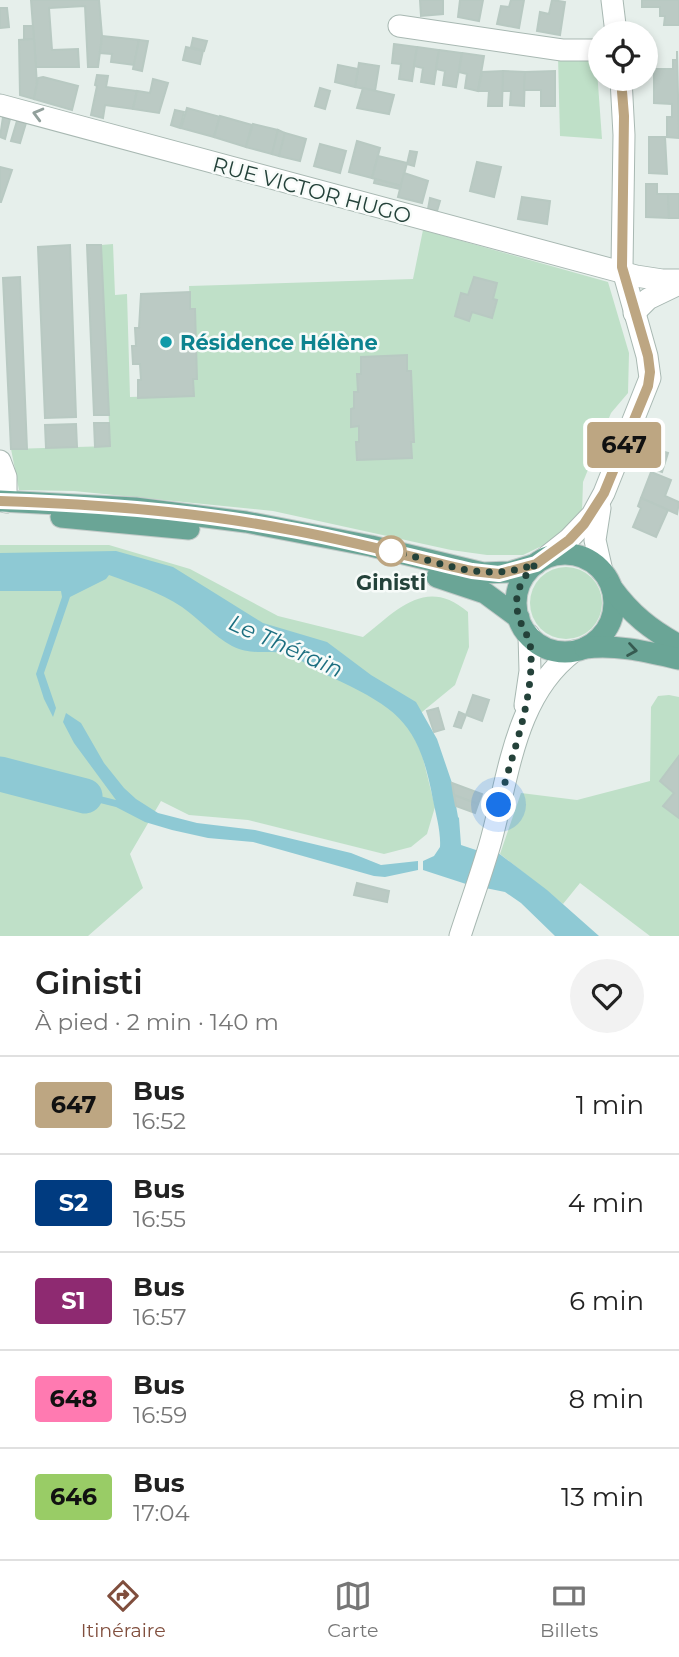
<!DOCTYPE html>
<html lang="fr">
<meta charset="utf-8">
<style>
:root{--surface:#fff;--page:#f2f2f2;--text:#222;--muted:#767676;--line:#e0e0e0;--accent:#804e3d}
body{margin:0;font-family:Montserrat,sans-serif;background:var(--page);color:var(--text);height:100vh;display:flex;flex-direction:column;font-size:26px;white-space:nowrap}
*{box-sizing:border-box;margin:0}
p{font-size:23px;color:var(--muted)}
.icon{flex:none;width:38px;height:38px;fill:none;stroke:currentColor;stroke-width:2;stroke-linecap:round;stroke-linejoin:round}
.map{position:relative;height:936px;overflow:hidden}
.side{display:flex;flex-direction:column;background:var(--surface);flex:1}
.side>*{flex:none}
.badge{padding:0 14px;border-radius:5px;font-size:24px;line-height:46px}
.fabs{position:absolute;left:588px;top:21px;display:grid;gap:14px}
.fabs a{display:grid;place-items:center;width:70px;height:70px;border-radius:50%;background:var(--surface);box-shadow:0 4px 10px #0003;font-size:35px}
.you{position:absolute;width:35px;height:35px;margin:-18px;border:5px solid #fff;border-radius:50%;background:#1a73e8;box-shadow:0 0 0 10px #1a73e833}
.map>.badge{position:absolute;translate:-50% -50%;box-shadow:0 0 0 4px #fff}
.round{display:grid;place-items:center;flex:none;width:74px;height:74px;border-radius:37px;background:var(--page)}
.summary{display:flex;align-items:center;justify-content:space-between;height:119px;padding:0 35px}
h1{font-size:33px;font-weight:600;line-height:52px}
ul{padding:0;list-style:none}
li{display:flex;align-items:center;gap:21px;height:98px;padding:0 35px;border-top:2px solid var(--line)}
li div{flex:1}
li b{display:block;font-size:26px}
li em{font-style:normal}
li .badge{min-width:77px;font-weight:700;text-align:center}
.dock{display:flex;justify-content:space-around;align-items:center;height:98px;border-top:2px solid var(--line);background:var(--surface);font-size:19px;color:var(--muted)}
.dock a{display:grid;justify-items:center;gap:4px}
.dock .selected{color:var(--accent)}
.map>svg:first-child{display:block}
.green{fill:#bfe0c8;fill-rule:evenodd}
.water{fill:#8ec9d4}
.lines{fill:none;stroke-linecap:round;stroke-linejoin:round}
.river{stroke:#8ec9d4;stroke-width:35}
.building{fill:#bbcac4;stroke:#b8c9c2;stroke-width:2}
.minor-casing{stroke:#a8b8b2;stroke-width:23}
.major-casing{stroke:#c2cac8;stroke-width:23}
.minor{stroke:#fff;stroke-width:21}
.major{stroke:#6aa596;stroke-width:21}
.oneway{stroke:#92a09c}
.oneway2{stroke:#365b51}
.line-casing{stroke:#fff;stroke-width:16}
.line{stroke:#bda682;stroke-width:10}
.walk{stroke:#24423a;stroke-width:7;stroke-dasharray:0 12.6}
.culture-dot{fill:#0f9aa8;stroke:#f7fbf9;stroke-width:2.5}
.stop-dot{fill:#fff;stroke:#bda682;stroke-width:3.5}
.labels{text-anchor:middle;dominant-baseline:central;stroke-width:5;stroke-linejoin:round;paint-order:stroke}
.street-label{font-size:21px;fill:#24423a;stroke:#f7fbf9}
.culture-label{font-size:21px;font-weight:bold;fill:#0d838f;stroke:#f7fbf9;text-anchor:start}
.stop-label{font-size:21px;font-weight:bold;fill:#24423a;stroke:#f7fbf9}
.water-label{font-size:23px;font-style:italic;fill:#1c6f80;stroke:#f7fbf9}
</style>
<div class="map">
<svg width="679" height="936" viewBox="0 0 679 936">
<rect width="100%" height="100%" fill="#e6efeb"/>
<g class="green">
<polygon points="558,56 596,57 602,139 560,136"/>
<path d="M423 230 608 282 629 353 628 393 611 413 583 482 582 513 567 534 523 555H487L451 550 273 511 74 491 19 490 11 449 110 446 101 245 113 244 115 295 127 294 130 397 194 395 193 379 197 378 195 309H190L189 286 413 279ZM474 277 496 283 493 299 472 312 469 321 455 316 461 293 468 295ZM407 355V371H411L414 441 411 442V458L357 460 356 442H359V426H351V409L354 408V392H358L357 374H361V357Z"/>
<path d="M0 545H109L190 569 278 616 363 637C397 610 426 576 468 612L469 647 455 685 422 712 412 733 422 754 435 807 427 834 411 847 384 854 248 820 189 815 161 801 130 854 143 888 88 936H0Z"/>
<circle cx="566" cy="603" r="36"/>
<polygon points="669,695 679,697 679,936 650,936 580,883 563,904 500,854 521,793 577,800 650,781 651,707 658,696"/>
</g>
<g class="water">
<path d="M116 551 173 567 263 623 327 642 371 675 416 702 437 739 452 783 458 817 459 818 461 845 476 850 497 852 547 890 599 936H555L521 903 505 892 466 884 423 870V861L434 856 440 847C441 832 436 815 433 800 419 723 399 709 331 677 317 671 304 661 289 655 270 648 254 657 232 646 214 636 199 619 182 607 160 592 133 584 109 575L106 579 70 597 44 673 56 708 53 717 44 699 36 674 62 597 61 591H0V553Z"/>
<polygon points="66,713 81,723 104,763 124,788 136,799 158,813 197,823 255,830 351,853 381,865 418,861 418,870 385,877 374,876 253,842 208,838 172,830 145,822 116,807 36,787 39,781 116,800 74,743 63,722"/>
</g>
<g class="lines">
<polyline class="river" points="0,774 85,796"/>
</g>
<g class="building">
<polygon points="31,0 99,0 102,36 98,67 88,67 85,6 49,8 52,50 78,49 79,67 36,67"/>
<polygon points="420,0 443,0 443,14 421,16"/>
<polygon points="460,0 483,0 479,21 458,17"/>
<polygon points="511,0 524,0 519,28 497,24 501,6 509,7"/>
<polygon points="552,0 565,2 560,35 537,31 540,12 549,14"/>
<polygon points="642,0 679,0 679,25 664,25 665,16 660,16 660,7 642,7"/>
<polygon points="0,8 7,8 9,27 0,28"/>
<polygon points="24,26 33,26 34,39 24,39"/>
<polygon points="102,36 139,40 134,65 111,62 112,54 100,53"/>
<polygon points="193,38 207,41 204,51 191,47"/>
<polygon points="34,39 37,85 34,99 20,95 19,40"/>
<polygon points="139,40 148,41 142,71 133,69"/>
<polygon points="394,44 417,47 412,81 399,79 401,64 392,63"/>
<polygon points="186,47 203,51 200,64 183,60"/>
<polygon points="417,47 439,50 434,84 421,82 423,68 414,66"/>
<polygon points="439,50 462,53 456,87 443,85 445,71 436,69"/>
<polygon points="677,51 679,138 667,137 667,117 672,117 672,104 654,103 654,69 673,69 673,60 677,60"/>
<polygon points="462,53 484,56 478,91 465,88 467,74 459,72"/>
<polygon points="359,63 379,66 375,91 355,87"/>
<polygon points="338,65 358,69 355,87 335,82"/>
<polygon points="503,71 525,72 524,106 510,105 511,91 502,91"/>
<polygon points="503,71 502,106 488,106 489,91 478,91 482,72"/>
<polygon points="555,71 555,106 541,106 541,90 524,90 525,72"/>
<polygon points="97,75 108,76 106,87 137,91 133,109 105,105 103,118 91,115 97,86 95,85"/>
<polygon points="43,77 78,86 72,110 34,99 38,78"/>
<polygon points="153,79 168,83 159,113 133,109 137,91 150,93"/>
<polygon points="320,88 330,91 325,109 315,106"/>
<polygon points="363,88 394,95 389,114 357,108"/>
<polygon points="187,108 220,117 214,137 181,128"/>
<polygon points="175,110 184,112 180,128 171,125"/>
<polygon points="220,116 252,125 246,147 214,137"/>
<polygon points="3,117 10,119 5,139 0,137"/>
<polygon points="17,121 26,123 20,143 11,141"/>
<polygon points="253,124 278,130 272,154 246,147"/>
<polygon points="278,130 285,133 279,156 272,154"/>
<polygon points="285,133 306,139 300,161 279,156"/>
<polygon points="649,137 665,137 667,174 649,173"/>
<polygon points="357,141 380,148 372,178 349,172"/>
<polygon points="320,144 346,151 340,173 314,166"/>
<polygon points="410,151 417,152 414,166 407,164"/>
<polygon points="378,156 407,163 401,186 372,178"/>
<polygon points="477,162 501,167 494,197 470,191"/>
<polygon points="0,167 12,170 1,202 0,202"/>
<polygon points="404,173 428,181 422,203 398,197"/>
<polygon points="375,179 401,186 400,189 374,183"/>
<polygon points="646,184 657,184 657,194 668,194 669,218 646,217"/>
<polygon points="668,194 679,194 679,218 669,218"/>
<polygon points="522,197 550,201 547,224 518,219"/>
<polygon points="430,198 440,201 437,211 428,209"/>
<polygon points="70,245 76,417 45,418 38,247"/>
<polygon points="87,245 101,245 109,415 94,415"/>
<polygon points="20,277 27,449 11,449 3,278"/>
<polygon points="474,277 497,283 493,299 497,300 492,318 472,312 469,321 455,316 461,293 468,295"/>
<polygon points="190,292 190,309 195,309 197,379 193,379 194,396 138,398 138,380 141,380 140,364 133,364 132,346 136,346 135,328 139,328 141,294"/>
<polygon points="407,355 407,371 411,371 414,442 411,442 412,458 357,460 356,442 359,442 359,426 351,427 351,409 354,408 354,392 358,392 357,374 361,374 361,357"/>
<polygon points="94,423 109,423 110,446 95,447"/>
<polygon points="76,424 77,447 46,448 45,425"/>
<polygon points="644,446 668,453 662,472 639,464"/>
<polygon points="651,472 671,480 665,496 679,502 677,514 641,498"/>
<polygon points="641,498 668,510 656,537 633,527 641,508 638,506"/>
<polygon points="473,695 489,700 482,721 466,715"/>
<polygon points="438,708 444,729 434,732 427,711"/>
<polygon points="459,712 466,715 461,728 454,726"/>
<polygon points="679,756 679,818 663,806 674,793 660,781"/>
<polygon points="452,783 482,794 478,804 454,795"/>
<polygon points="454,795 478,804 475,813 456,806"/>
<polygon points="357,883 389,891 387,902 354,895"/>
</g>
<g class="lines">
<defs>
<g id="minor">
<polyline points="612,0 616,33"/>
<polyline points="399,26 562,50 600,50"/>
<polyline points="0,105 636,276 662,280 679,280"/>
<polyline points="634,313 648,299 679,284"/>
<polyline points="0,461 6,477 6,502"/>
<polyline points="600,508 595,540 602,571"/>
<polyline points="545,558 569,539 592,515 604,493 650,378 647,356 622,267 624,135 621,79"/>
<polyline points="525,705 530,671 529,635"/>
<path d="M460 936C470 905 481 875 490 844 509 777 514 696 574 651"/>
</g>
<g id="major">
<polyline points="0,501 135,508 246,522 371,546 483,573 510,572 536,564"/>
<polyline points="61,517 189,529"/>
<circle cx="565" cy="603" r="49"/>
<polyline points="437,577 485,593 519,618"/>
<path d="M612 588C631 614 651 630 679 645"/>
<path d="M585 648C617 644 648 652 679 659"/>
</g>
</defs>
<use href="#minor" class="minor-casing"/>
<use href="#major" class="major-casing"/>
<use href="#minor" class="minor"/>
<use href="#major" class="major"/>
</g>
<defs><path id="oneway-chevron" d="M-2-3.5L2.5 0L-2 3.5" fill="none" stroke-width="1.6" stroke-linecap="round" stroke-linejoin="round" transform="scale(1.75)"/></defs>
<use class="oneway" href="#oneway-chevron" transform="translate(38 114) rotate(-165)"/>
<use class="oneway2" href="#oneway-chevron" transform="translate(632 650) rotate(9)"/>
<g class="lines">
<defs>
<path id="line" d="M0 501C96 504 191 511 286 529 349 540 410 557 472 571L499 574 536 564 569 540 584 524 604 493 648 386 650 372 648 356 622 267 624 116 621 79"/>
</defs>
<use href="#line" class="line-casing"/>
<use href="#line" class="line"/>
<path class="walk" d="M391 551C445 562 480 584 536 564 521 578 512 597 519 617 523 632 530 635 531 652 533 704 511 756 499 805"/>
</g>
<circle class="culture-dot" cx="166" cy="342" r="7"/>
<circle class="stop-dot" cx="391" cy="551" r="14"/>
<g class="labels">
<g class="street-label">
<text transform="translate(312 190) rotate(15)">RUE VICTOR HUGO</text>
</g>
<g class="culture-label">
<text x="180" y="342">Résidence Hélène</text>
</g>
<g class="stop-label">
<text x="391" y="582">Ginisti</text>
</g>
<g class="water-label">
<text transform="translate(286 646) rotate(24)">Le Thérain</text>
</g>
</g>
</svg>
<div class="fabs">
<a><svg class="icon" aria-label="locate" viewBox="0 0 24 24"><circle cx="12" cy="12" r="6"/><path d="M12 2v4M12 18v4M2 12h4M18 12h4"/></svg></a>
</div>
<div class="you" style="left:499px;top:805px"></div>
<b class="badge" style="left:624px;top:445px;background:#bda682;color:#111">647</b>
</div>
<section class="side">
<div class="summary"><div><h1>Ginisti</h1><p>À pied · 2 min · 140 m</p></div><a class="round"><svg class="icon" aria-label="heart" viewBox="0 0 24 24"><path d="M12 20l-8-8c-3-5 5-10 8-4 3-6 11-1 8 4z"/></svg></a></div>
<ul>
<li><span class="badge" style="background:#bda682;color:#111">647</span><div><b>Bus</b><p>16:52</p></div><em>1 min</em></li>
<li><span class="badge" style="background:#003b80;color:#fff">S2</span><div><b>Bus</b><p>16:55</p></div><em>4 min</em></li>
<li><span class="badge" style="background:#8e2a71;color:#fff">S1</span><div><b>Bus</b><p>16:57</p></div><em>6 min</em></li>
<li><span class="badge" style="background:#ff7ab1;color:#111">648</span><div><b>Bus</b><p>16:59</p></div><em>8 min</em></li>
<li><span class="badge" style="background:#9c6;color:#111">646</span><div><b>Bus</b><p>17:04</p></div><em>13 min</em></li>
</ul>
</section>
<nav class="dock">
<a class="selected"><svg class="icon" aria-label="directions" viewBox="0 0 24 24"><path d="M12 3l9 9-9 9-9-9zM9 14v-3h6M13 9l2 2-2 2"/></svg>Itinéraire</a>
<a><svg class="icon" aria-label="map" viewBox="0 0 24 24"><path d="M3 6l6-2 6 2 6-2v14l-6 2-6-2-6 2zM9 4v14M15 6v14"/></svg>Carte</a>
<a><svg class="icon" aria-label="tickets" viewBox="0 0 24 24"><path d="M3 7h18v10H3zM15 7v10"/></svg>Billets</a>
</nav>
